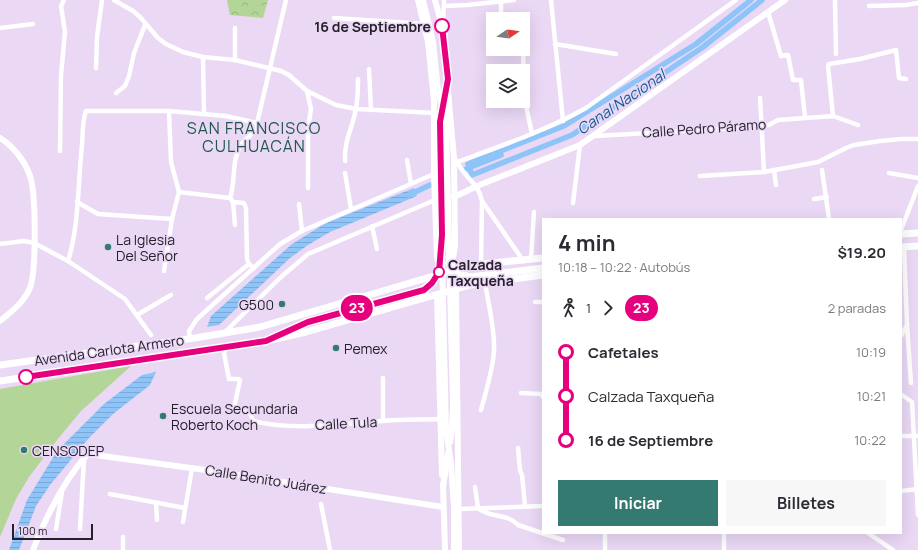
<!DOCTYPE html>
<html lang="es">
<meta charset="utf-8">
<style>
:root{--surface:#fff;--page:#f7f7f7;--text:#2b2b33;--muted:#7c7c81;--accent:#357a70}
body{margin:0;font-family:Manrope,sans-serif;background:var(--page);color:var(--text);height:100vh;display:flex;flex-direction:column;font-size:15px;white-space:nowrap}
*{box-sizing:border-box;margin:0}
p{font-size:13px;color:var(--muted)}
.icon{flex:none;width:22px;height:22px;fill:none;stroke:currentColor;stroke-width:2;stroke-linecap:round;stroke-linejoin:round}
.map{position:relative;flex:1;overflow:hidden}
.sheet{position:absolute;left:542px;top:218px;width:360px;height:316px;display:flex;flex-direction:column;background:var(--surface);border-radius:0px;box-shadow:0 4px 16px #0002}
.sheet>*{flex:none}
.badge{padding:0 8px;border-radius:13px;font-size:14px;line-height:26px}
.needle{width:26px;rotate:77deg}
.controls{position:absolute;left:486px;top:12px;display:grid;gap:8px}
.controls a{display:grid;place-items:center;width:44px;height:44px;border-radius:0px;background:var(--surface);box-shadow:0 4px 16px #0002;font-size:20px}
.scale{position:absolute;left:12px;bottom:10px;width:81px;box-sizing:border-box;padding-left:4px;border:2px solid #26202a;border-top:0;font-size:11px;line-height:14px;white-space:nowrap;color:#26202a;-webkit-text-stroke:3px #ead8f5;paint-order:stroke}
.map>.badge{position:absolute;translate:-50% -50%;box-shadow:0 0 0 2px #fff}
.legs{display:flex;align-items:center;gap:6px;height:44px;padding:0 16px;font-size:13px}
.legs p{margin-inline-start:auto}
.summary{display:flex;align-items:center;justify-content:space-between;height:68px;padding:0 16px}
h1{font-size:22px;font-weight:700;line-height:30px}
.cta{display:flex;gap:8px;margin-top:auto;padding:8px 16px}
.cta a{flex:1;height:46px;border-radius:0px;background:var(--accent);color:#fff;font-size:16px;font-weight:700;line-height:46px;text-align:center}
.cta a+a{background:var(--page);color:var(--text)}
ul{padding:0 16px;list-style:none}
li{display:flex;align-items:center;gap:14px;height:44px;font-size:15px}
li i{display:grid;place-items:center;width:6px;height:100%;margin:0 5px;background:currentColor}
li i::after{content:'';width:10px;height:10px;margin:-5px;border:3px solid;border-radius:50%;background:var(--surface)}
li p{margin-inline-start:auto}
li:first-child i{background:linear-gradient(#0000 50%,currentColor 0)}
li:last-child i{background:linear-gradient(currentColor 50%,#0000 0)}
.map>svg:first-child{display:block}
.park{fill:url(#park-crowns)}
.pitch{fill:#b3d597}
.water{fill:url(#water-rules)}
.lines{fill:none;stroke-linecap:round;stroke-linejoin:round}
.canal{stroke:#8fc4f9;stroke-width:5.5}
.street{stroke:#fff;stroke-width:4.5}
.secondary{stroke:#fff;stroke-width:6}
.primary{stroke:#fff;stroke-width:7}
.line-1-casing{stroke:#fff;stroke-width:9}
.line-1{stroke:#e6007e;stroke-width:6}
.stop-1-dot{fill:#fff;stroke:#e6007e;stroke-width:2}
.poi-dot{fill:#357a70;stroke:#ead8f5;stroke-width:1.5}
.labels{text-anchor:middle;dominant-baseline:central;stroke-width:3;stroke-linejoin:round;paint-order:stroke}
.stop-label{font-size:14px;font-weight:bold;fill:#26202a;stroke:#ead8f5;text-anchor:end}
.street-label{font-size:14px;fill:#26202a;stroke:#ead8f5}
.poi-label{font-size:14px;fill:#26202a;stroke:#ead8f5;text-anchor:start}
.water-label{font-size:15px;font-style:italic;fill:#125b95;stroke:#ead8f5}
.quarter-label{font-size:16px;letter-spacing:1px;fill:#1f574f;stroke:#ead8f5}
</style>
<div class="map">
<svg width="918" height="550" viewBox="0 0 918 550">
<defs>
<pattern id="park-crowns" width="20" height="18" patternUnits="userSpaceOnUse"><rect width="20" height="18" fill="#b3d597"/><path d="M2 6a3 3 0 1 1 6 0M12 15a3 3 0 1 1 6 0" fill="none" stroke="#9ab782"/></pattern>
<pattern id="water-rules" width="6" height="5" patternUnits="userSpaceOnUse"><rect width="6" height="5" fill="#8fc4f9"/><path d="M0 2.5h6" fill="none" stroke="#7ba8d6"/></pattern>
</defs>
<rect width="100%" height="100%" fill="#ead8f5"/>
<polygon class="park" points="227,0 268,0 263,18 230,15"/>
<polygon class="pitch" points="131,366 81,411 57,440 29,477 16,499 0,537 0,389"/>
<g class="water">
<polygon points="414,188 417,196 330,232 308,245 290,258 219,325 207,327 211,316 292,244 326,223"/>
<polygon points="156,372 150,385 113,414 88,439 50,485 36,506 19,550 9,550 27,500 57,451 104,404 142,375"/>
</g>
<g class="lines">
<g class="canal">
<polyline points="751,0 696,44 564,126 468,164 472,175 572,135 703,47 762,0"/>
<polyline points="466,169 501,155"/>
<polyline points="409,195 430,185"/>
</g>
<g class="street">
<polyline points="114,0 133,11 140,17 158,38 166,44 183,52 203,57 235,60 281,71 289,75 307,91 336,105 356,109 435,113"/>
<polyline points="551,0 563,121"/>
<polyline points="835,0 836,54"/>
<polyline points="444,6 467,5 514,0"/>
<polyline points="869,6 906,5 918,3"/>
<polyline points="768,12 781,56 788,55 793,80 801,80 805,117"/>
<polyline points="334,18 424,24"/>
<polyline points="501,19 501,1"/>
<polyline points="443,23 444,0"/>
<polyline points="0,28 33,24"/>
<polyline points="235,28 235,60"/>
<polyline points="525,42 523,45 524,96 532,134"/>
<polyline points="555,44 616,54"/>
<polyline points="501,51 501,49"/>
<polyline points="203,57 204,114"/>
<polyline points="96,68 97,37 102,0"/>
<polyline points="369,69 371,110"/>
<polyline points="307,91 311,109 308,128 308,188"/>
<polyline points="116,93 125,86 129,76 134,53 145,25"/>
<polyline points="760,98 764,172"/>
<polyline points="169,111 171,162 179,192"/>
<polyline points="833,116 828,66 829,64 860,59 896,50 899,78 906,79"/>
<polyline points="595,136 755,127 769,125 778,120 833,116 858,125"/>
<polyline points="60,151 61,75 65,32 61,6 64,0"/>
<polyline points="407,160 411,184"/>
<path d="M456 160C458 163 460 168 463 171 471 182 479 186 482 201L520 256"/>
<path d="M345 161C344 139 353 128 356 108 358 98 358 88 358 79"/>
<path d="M457 162C501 146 545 131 586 108L736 0"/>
<polyline points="774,170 776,185"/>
<polyline points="822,170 829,219"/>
<polyline points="345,173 351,209"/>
<polyline points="889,173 918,178"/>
<polyline points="700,176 764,172 818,162 846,148 854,145 880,141 901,139 918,139"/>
<polyline points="179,192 230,198"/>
<path d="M230 198C236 181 231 160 241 145 245 138 252 135 257 129V123L286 0"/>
<polyline points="231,199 233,202 235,225"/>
<polyline points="814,199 827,197"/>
<polyline points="77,202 98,214 172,219"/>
<polyline points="233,202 244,203 246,208 247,259 249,264 254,268"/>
<polyline points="573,203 580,145"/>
<polyline points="299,204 302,231"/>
<polyline points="372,226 377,249"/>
<polyline points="901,230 918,186"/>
<polyline points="0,244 24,241 34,243 68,261 125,299 151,335"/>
<polyline points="904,247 907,325 911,383"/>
<polyline points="531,259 534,212"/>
<path d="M68 261C79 227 78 181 82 145 83 134 82 121 86 111H169L226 116 257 123"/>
<polyline points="481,264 482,201"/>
<polyline points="164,271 172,219 179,192"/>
<polyline points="207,298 249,264"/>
<polyline points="535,302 543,302"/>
<polyline points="137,315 171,295"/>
<polyline points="224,333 281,277 308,254 435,200"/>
<polyline points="901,336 907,325"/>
<polyline points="190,339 189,331 197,319 280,244 302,231 434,174"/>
<path d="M223 348 229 379H239L240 380 234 408 236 410 250 413 253 421C293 431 341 424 382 421 401 419 421 420 440 419"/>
<polyline points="383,378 383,421"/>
<polyline points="521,393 541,394 543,397"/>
<polyline points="902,395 912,402 918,515"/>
<path d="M481 410C486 391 493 370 494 350 495 328 488 304 485 282"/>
<polyline points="901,436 918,436"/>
<polyline points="518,448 520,470 522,475 525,506"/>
<path d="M475 487 478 508C489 518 507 513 518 525L563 540"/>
<polyline points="901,491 918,489"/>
<polyline points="110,494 185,508"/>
<polyline points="156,503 157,520"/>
<polyline points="321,504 330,550"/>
<polyline points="459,509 543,506"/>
<polyline points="183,522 192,468"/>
<polyline points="56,529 62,492"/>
<polyline points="80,529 84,459"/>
<polyline points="605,533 605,550"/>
<polyline points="868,533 893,550"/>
<polyline points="123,537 123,550"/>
<polyline points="724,550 724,533"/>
</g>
<g class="secondary">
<polyline points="418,0 428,42 434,101 434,174 437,259"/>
<polyline points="423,0 433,42 438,90 446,123 453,406 452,429 450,442"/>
<polyline points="435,0 442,26 448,79 440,122 442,238"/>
<polyline points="448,91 454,158 455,246 453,258 448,263"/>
<path d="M0 138C13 146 25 161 30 176 36 193 37 275 29 290 23 303 11 312 0 321"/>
<polyline points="454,197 477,186 580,145 785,0"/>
<polyline points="442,259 446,429 451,464 454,507 454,550"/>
<polyline points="456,288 459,550"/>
<polyline points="437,294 442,475"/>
<polyline points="443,484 445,550"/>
<polyline points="443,487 448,453"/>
<path d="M33 550C46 517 63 481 87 455H95L213 471 443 507"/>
</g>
<g class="primary">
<polyline points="901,234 918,233"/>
<polyline points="901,247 918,246"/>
<path d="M449 257C451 268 458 275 470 277L543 268"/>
<path d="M277 336 308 322 427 288C444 275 439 253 442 235"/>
<polyline points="0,365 195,338 260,327 454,270 481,264 543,258"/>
<polyline points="0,381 266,341 306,332 470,285 543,275"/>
</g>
</g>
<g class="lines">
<defs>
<polyline id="line-1" points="26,377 266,341 308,322 424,290 432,283 439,272 442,235 440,122 448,79 442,26"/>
</defs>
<use href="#line-1" class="line-1-casing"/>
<use href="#line-1" class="line-1"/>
</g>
<g class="stop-1-dot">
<circle cx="442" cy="26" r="7"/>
<circle cx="439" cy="272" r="5"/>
<circle cx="26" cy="377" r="7"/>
</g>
<g class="poi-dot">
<circle cx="108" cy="247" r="4"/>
<circle cx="282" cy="304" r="4"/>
<circle cx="336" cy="348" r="4"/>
<circle cx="163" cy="416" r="4"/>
<circle cx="24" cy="450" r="4"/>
</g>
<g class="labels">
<g class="stop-label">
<text x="431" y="26">16 de Septiembre</text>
<text x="448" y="264" text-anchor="start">Calzada<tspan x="448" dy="16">Taxqueña</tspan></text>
</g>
<g class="street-label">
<text transform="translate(704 128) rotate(-4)">Calle Pedro Páramo</text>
<text transform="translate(109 350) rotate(-8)">Avenida Carlota Armero</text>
<text transform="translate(346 423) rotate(-3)">Calle Tula</text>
<text transform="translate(266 479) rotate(9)">Calle Benito Juárez</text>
</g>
<g class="poi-label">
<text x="116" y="239">La Iglesia<tspan x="116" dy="16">Del Señor</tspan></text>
<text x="274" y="304" text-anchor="end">G500</text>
<text x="344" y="348">Pemex</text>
<text x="171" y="408">Escuela Secundaria<tspan x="171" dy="16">Roberto Koch</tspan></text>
<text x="32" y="450">CENSODEP</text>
</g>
<g class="water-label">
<text transform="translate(621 102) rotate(-34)">Canal Nacional</text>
</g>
<g class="quarter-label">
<text x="254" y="128">SAN FRANCISCO<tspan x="254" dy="18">CULHUACÁN</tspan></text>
</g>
</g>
</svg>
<div class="controls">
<a><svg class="needle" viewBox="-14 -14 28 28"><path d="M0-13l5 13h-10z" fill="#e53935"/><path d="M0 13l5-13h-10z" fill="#7c7c81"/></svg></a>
<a><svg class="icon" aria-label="layers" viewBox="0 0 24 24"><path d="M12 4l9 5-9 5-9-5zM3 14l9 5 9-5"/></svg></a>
</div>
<div class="scale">100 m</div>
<b class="badge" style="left:357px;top:308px;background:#e6007e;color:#fff">23</b>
<section class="sheet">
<div class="summary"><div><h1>4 min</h1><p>10:18 – 10:22 · Autobús</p></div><b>$19.20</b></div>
<div class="legs"><svg class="icon" aria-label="walk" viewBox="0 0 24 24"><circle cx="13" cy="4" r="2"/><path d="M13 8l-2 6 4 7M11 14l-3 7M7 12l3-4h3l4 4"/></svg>1<svg class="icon" aria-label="forward" viewBox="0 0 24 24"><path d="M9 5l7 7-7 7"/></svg><b class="badge" style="background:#e6007e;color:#fff">23</b><p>2 paradas</p></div>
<ul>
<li><i style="color:#e6007e"></i><b>Cafetales</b><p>10:19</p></li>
<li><i style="color:#e6007e"></i><span>Calzada Taxqueña</span><p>10:21</p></li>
<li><i style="color:#e6007e"></i><b>16 de Septiembre</b><p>10:22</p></li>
</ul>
<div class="cta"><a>Iniciar</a><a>Billetes</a></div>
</section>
</div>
